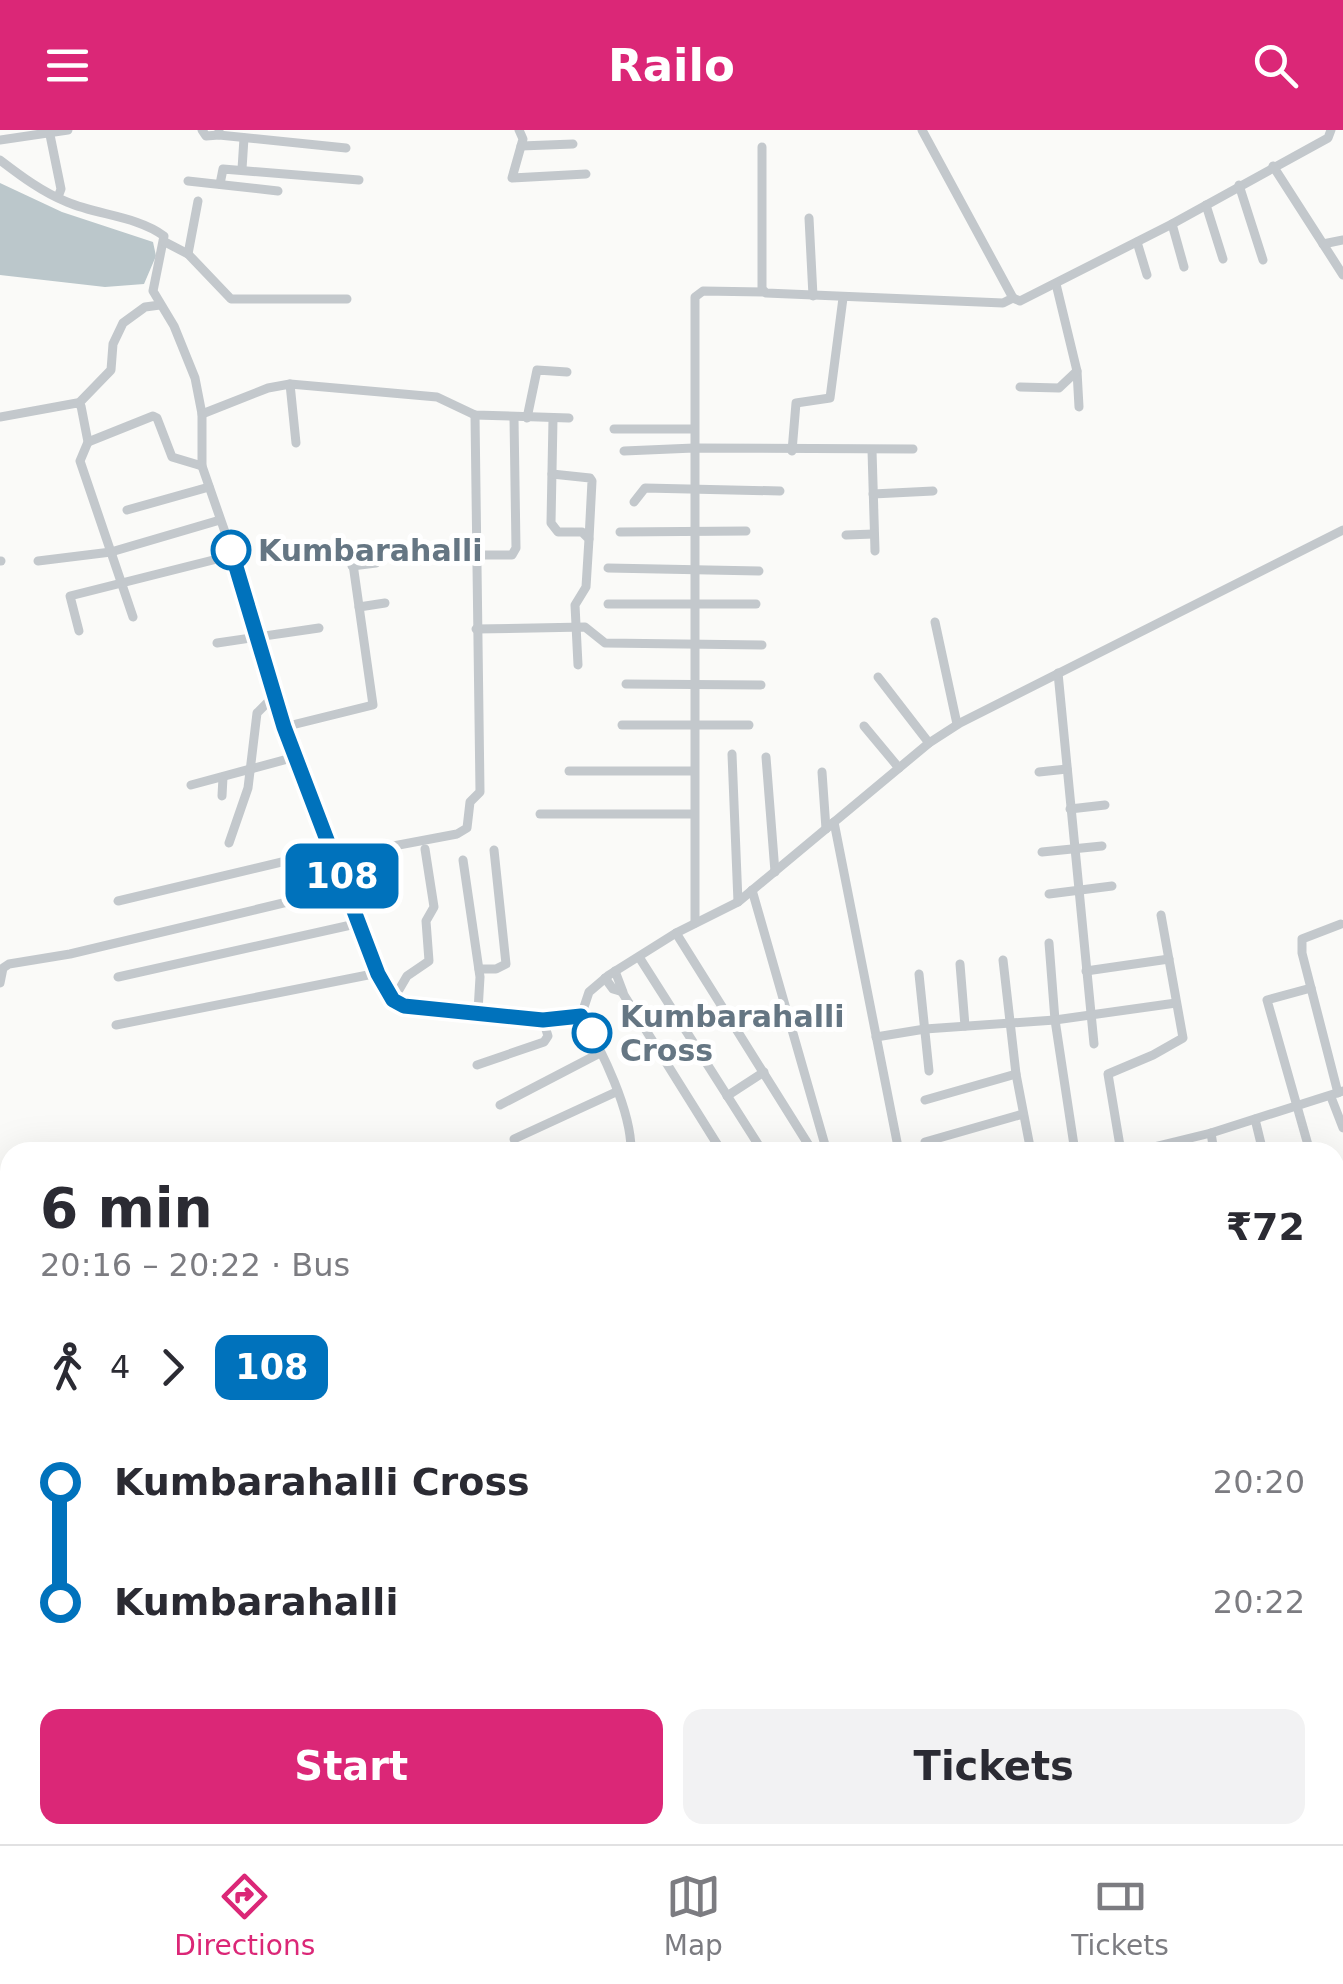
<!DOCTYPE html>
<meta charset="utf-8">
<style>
:root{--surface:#fff;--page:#f2f2f3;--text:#2b2b33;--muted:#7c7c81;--line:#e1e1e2;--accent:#db2777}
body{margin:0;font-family:"DejaVu Sans",sans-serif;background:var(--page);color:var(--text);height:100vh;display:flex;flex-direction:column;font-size:38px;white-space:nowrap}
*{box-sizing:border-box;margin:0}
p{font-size:32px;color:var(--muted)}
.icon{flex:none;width:55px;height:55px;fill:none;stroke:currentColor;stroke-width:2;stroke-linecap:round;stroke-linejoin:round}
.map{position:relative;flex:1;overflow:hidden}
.sheet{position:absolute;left:0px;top:1012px;width:1345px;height:702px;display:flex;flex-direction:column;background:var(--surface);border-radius:30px 30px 0 0;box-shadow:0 10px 40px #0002}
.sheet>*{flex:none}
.badge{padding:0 20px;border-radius:15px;font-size:35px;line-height:65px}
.map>.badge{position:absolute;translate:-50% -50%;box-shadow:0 0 0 5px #fff}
.legs{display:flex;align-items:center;gap:15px;height:110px;padding:0 40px;font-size:32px}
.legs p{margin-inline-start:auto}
.head{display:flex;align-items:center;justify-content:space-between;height:170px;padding:0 40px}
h1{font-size:55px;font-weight:600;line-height:75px}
.cta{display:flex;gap:20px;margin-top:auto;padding:20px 40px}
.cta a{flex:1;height:115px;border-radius:20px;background:var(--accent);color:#fff;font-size:40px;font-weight:600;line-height:115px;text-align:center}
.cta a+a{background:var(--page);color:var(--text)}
ul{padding:0 40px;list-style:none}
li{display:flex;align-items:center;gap:35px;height:120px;font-size:38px}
li i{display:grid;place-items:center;width:15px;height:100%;margin:0 12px;background:currentColor}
li i::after{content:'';width:25px;height:25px;margin:-12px;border:8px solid;border-radius:50%;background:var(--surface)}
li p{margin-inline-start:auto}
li:first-child i{background:linear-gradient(#0000 50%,currentColor 0)}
li:last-child i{background:linear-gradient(currentColor 50%,#0000 0)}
header{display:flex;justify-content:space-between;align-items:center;height:130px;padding:0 40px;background:var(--accent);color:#fff;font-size:45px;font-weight:600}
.dock{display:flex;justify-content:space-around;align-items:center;height:140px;border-top:2px solid var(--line);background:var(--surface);font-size:28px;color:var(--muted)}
.dock a{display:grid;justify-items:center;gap:5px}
.dock .selected{color:var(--accent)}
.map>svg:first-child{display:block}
.water{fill:#bbc7cb}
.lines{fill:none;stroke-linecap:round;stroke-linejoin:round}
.minor{stroke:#c3c8cc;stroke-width:9}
.line-1-casing{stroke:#fff;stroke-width:22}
.line-1{stroke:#0072bc;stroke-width:15}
.stop-1-dot{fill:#fff;stroke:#0072bc;stroke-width:5}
.labels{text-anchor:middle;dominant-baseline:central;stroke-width:10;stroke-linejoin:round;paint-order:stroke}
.stop-label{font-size:30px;font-weight:bold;fill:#657683;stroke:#fff;text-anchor:start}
</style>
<header><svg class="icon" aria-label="menu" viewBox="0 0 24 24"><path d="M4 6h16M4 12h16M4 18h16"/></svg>Railo<svg class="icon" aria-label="search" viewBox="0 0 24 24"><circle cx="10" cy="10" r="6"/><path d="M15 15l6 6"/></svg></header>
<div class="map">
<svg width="1343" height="1714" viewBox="0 0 1343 1714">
<rect width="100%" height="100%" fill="#fafaf8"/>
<polygon class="water" points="0,53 62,82 153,112 156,126 144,154 105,157 0,145"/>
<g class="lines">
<g class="minor">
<polyline points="49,0 61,59 58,67"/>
<polyline points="202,0 206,6 219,5"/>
<polyline points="219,0 219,5 346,18"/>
<polyline points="519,0 523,9 512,48 586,44"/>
<polyline points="922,0 1013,168 1020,171 1172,94 1328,8 1331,0"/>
<polyline points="0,10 68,0"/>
<polyline points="521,16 573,14"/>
<polyline points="762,17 762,159 766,163 1003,173 1013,168"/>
<path d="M0 30C21 46 42 62 67 72 97 85 137 86 164 106L153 161 174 196 195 248 202 284V336L233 425 284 597 378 843 393 870 404 876 543 890 581 886"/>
<polyline points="1273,36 1343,145"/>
<polyline points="242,39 244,8"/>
<polyline points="188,51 278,61"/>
<polyline points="220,54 223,39 359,50"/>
<polyline points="1239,55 1263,130"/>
<polyline points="1206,75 1223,129"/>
<polyline points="809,88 813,166"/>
<polyline points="1172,94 1184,137"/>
<polyline points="165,112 188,124 231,169 347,169"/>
<polyline points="1137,112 1147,145"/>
<polyline points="1323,114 1343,110"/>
<polyline points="188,124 198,71"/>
<polyline points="1056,154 1077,241 1079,277"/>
<polyline points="290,254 296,313"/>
<polyline points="1020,257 1059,258 1077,241"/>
<polyline points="79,273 111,240 113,214 123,193 145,177 160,175"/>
<polyline points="202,284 268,258 290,254 437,267 475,285 569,288"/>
<polyline points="0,287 77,273 81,276 88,312 80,331 133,487"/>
<polyline points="527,288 537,240 567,242"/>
<polyline points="553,289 551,393 558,402 582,402 589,409 586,457 575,475 578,535"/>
<polyline points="614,299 694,299"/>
<polyline points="88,312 153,286 157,288 172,327 202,336"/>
<polyline points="872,320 875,421"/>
<polyline points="624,321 694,318 913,319"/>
<polyline points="792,321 796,273 830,268 843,168"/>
<polyline points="552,344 590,348 592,351 589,409"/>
<polyline points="873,364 933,361"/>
<polyline points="634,372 645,358 780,361"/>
<polyline points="127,380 209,357"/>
<polyline points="620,402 746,401"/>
<polyline points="846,405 874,404"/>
<polyline points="475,425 512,425 516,418 514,288"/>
<polyline points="0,431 1,431"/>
<polyline points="38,431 111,422 220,390"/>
<polyline points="352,436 376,433"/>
<polyline points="608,438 759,441"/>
<polyline points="608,474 756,474"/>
<polyline points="359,477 385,473"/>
<polyline points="935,492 957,594"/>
<polyline points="476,499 585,497 605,513 762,515"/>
<polyline points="79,501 70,466 233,425"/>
<polyline points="217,513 319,498"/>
<polyline points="1058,543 1094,914"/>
<polyline points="878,547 929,613"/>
<polyline points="626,554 761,555"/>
<polyline points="622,595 749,595"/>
<polyline points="864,596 899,638"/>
<polyline points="284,597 373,575 351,420"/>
<polyline points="732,624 738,772"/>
<polyline points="766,627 775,742"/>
<polyline points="569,641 694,641"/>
<polyline points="822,642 826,699"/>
<polyline points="1039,642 1067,639"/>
<polyline points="191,655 295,627"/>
<polyline points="222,666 223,647"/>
<polyline points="1070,679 1105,675"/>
<polyline points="540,684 694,684"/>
<polyline points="834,692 899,1022"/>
<polyline points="229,713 248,658 257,583 274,566"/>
<polyline points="1042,722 1102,716"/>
<polyline points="335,727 457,704 467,698 470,672 480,662 475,285"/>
<polyline points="463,730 480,847 478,881"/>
<polyline points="752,760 827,1022"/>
<polyline points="1049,764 1112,756"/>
<polyline points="118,771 332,720"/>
<polyline points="695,793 695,167 703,161 763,162"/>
<polyline points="676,803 813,1022"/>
<polyline points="1049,813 1055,890 1075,1022"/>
<polyline points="639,827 763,1022"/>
<polyline points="1003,830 1016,944 1031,1022"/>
<polyline points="960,834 965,896"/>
<polyline points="479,839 496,839 506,834 494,720"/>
<polyline points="1086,841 1169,829"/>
<polyline points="919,844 929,941"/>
<polyline points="118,847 360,793"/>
<polyline points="605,848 613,859 623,862 615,841"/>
<polyline points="0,853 3,838 9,834 70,824 346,758"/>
<polyline points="622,862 722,1022"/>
<polyline points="393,870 407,846 429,831 426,791 434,777 425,719"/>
<polyline points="116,895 378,843"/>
<polyline points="876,907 925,899 1055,890 1176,873"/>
<polyline points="477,935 544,912 548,906 543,890"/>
<polyline points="1338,963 1302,823 1302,809 1341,794"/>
<polyline points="727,966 764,942"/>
<polyline points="1331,967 1343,998"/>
<polyline points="925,970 1016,944"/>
<polyline points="500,975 600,923"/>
<polyline points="1255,989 1263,1022"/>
<polyline points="1211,1003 1214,1022"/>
<polyline points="514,1009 616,962"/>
<polyline points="925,1012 1023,984"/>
<polyline points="611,1022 631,1015"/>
<path d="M631 1022C632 982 602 920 581 886L589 862 609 845 676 803 738 772 929 613 960 593 1343 400"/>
<polyline points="1121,1022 1108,944 1153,925 1183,908 1161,785"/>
<polyline points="1133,1022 1211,1003 1343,961"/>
<polyline points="1310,1022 1267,870 1311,858"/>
<polyline points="1335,1125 1339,1142"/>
<polyline points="1335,1219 1343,1223"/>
<polyline points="1335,1277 1343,1306"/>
<polyline points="1335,1344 1343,1342"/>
<polyline points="1335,1444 1343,1443"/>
<polyline points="0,1566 10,1670"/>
<polyline points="0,1685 10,1683"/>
<polyline points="192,1705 194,1714"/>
<polyline points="324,1705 325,1714"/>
<polyline points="367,1705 369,1714"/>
<polyline points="410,1705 411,1714"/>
<polyline points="451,1705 452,1714"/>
<polyline points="494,1705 496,1714"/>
<polyline points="539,1705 541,1714"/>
<polyline points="883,1705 884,1714"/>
<polyline points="1244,1705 1256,1714"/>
<polyline points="247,1714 253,1714"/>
</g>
</g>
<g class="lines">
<defs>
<polyline id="line-1" points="231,420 284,597 378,844 393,870 404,876 543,890 581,886 592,903"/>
</defs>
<use href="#line-1" class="line-1-casing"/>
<use href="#line-1" class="line-1"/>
</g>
<g class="stop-1-dot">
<circle cx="231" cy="420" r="18"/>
<circle cx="592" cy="903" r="18"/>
</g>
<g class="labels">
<g class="stop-label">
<text x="258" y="420">Kumbarahalli</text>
<text x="620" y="886">Kumbarahalli<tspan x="620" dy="34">Cross</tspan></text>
</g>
</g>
</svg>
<b class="badge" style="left:342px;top:746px;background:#0072bc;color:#fff">108</b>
<section class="sheet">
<div class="head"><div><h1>6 min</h1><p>20:16 – 20:22 · Bus</p></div><b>₹72</b></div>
<div class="legs"><svg class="icon" aria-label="walk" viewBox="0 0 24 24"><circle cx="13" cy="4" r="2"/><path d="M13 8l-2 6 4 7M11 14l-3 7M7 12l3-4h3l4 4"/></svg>4<svg class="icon" aria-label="forward" viewBox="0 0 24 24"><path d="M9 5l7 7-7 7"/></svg><b class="badge" style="background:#0072bc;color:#fff">108</b></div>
<ul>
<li><i style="color:#0072bc"></i><b>Kumbarahalli Cross</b><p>20:20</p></li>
<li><i style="color:#0072bc"></i><b>Kumbarahalli</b><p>20:22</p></li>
</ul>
<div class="cta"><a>Start</a><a>Tickets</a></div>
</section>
</div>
<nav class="dock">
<a class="selected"><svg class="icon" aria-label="directions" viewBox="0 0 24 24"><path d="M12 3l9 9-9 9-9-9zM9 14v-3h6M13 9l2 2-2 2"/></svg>Directions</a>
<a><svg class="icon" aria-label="map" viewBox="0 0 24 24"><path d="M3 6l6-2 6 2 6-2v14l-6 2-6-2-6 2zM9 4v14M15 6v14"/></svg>Map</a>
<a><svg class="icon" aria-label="tickets" viewBox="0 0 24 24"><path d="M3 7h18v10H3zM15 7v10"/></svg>Tickets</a>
</nav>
